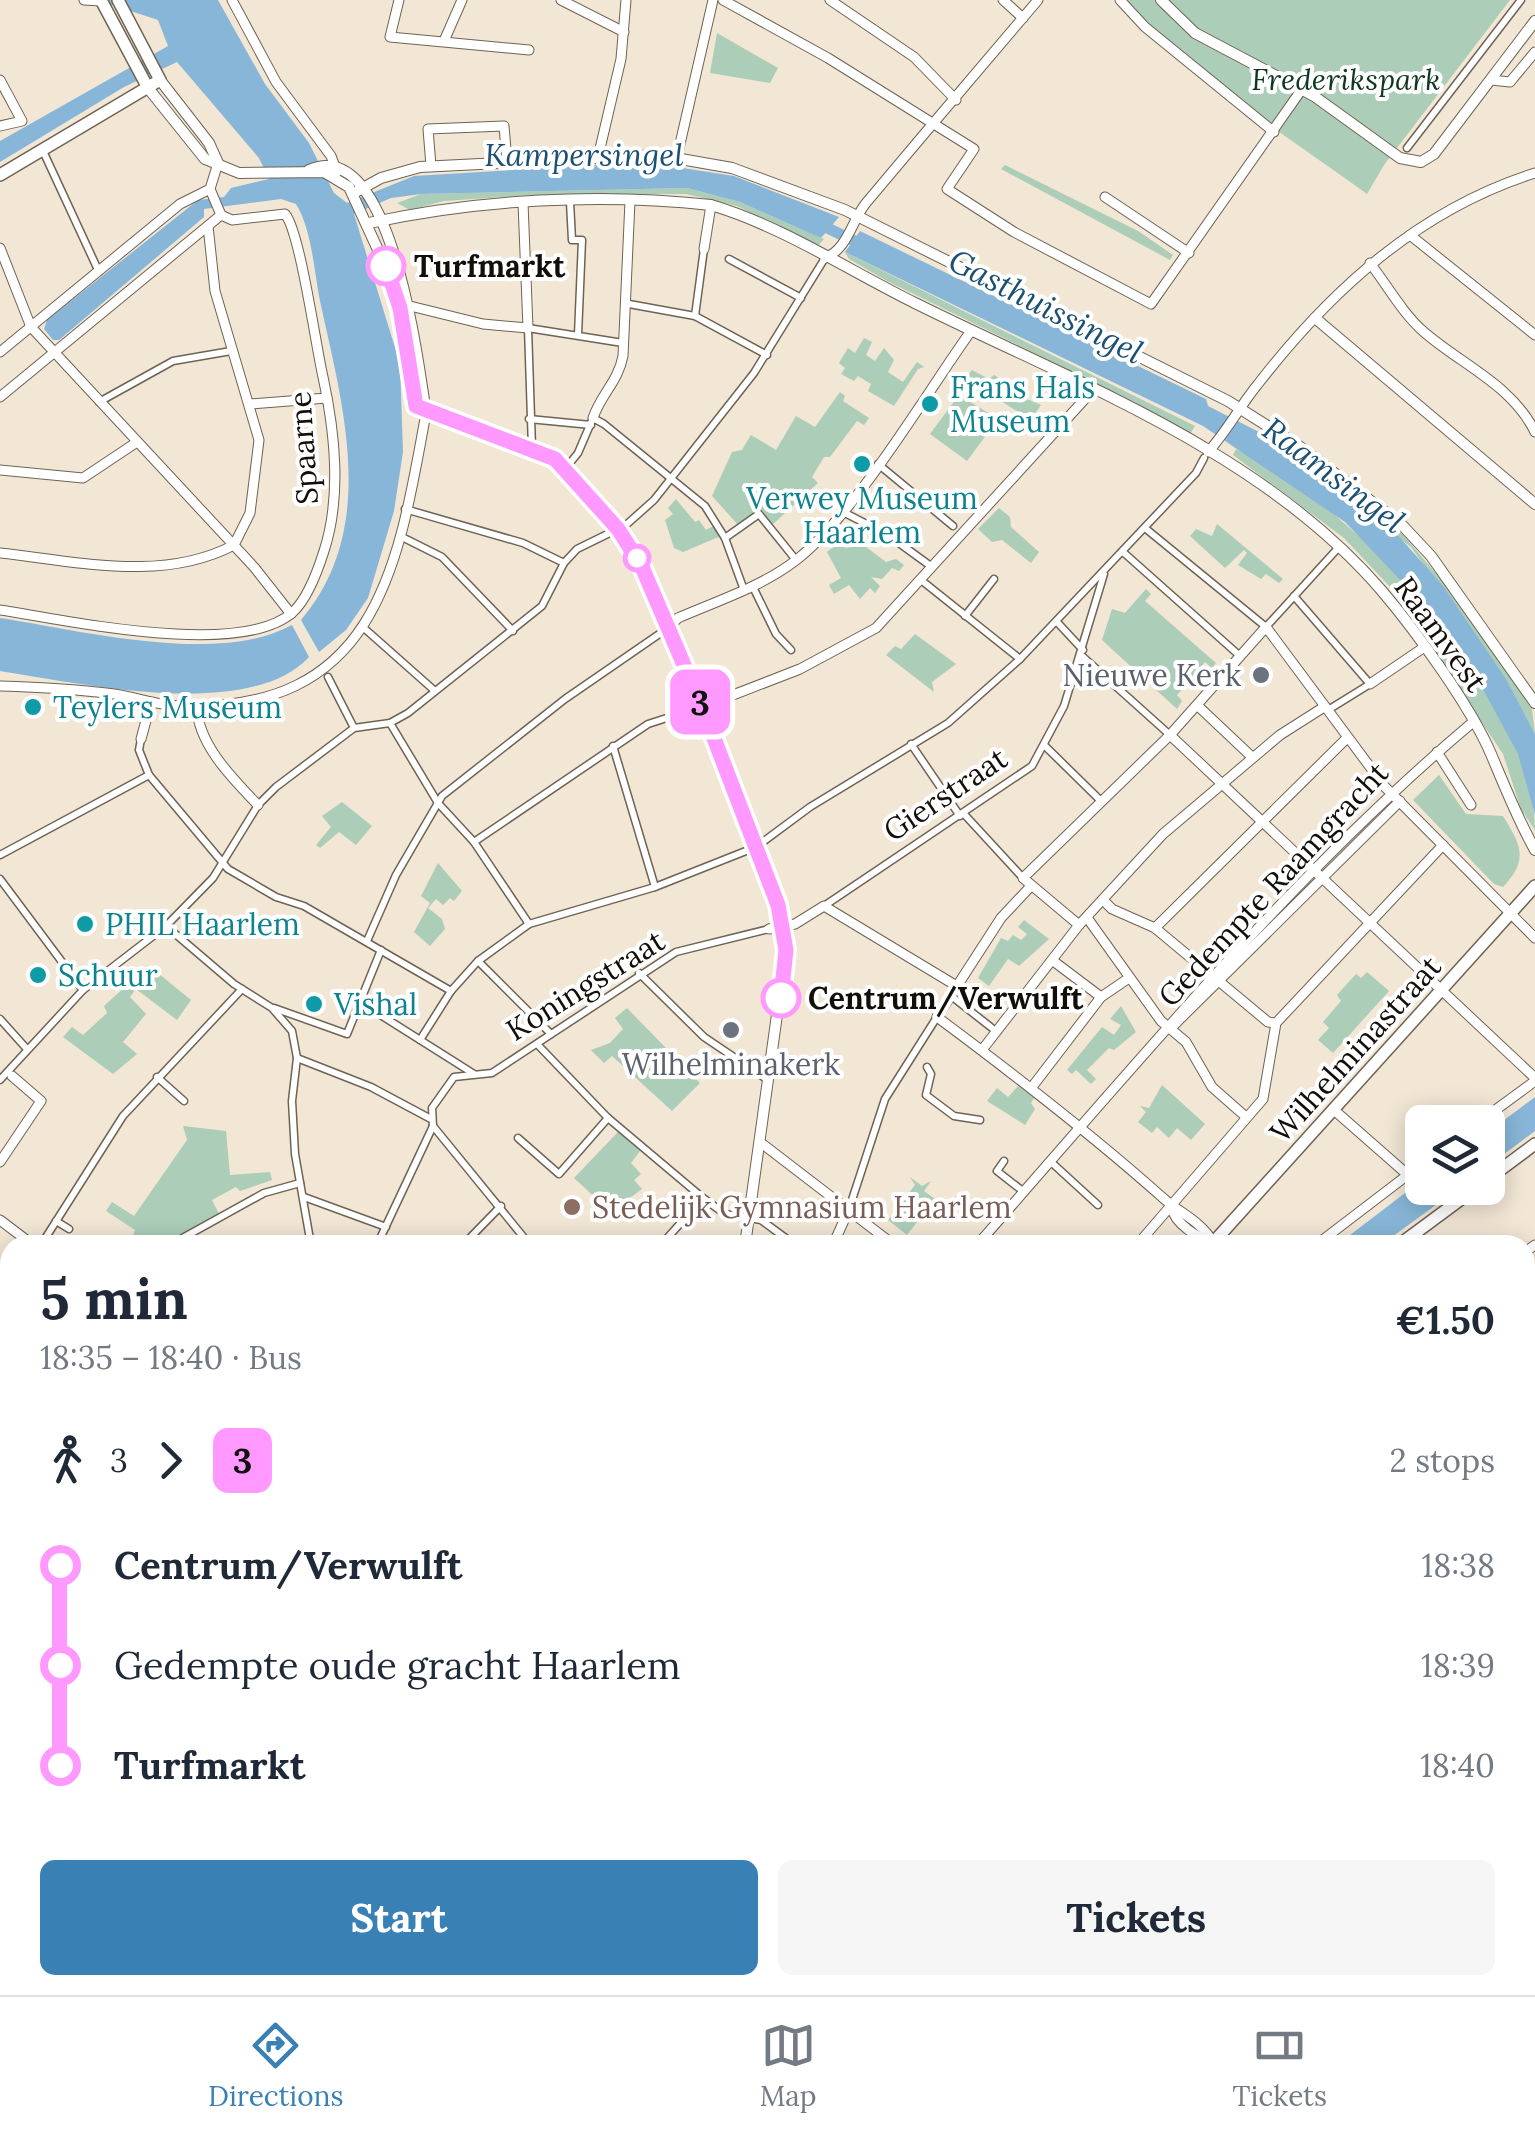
<!DOCTYPE html>
<meta charset="utf-8">
<style>
:root{--surface:#fff;--page:#f6f6f7;--text:#1f2937;--muted:#747a83;--line:#e0e1e3;--accent:#3980b5}
body{margin:0;font-family:Lora,serif;background:var(--page);color:var(--text);height:100vh;display:flex;flex-direction:column;font-size:38px;white-space:nowrap}
*{box-sizing:border-box;margin:0}
p{font-size:32px;color:var(--muted)}
.icon{flex:none;width:55px;height:55px;fill:none;stroke:currentColor;stroke-width:2;stroke-linecap:round;stroke-linejoin:round}
.map{position:relative;flex:1;overflow:hidden}
.drawer{position:absolute;left:0px;top:1235px;width:1535px;height:760px;display:flex;flex-direction:column;background:var(--surface);border-radius:30px 30px 0 0;box-shadow:0 5px 25px #0003}
.drawer>*{flex:none}
.badge{padding:0 20px;border-radius:15px;font-size:35px;line-height:65px}
.fabs{position:absolute;left:1405px;top:1105px;display:grid;gap:20px}
.fabs a{display:grid;place-items:center;width:100px;height:100px;border-radius:15px;background:var(--surface);box-shadow:0 5px 25px #0003;font-size:50px}
.map>.badge{position:absolute;translate:-50% -50%;box-shadow:0 0 0 5px #fff}
.legs{display:flex;align-items:center;gap:15px;height:110px;padding:0 40px;font-size:32px}
.legs p{margin-inline-start:auto}
.summary{display:flex;align-items:center;justify-content:space-between;height:170px;padding:0 40px}
h1{font-size:55px;font-weight:700;line-height:75px}
.cta{display:flex;gap:20px;margin-top:auto;padding:20px 40px}
.cta a{flex:1;height:115px;border-radius:15px;background:var(--accent);color:#fff;font-size:40px;font-weight:700;line-height:115px;text-align:center}
.cta a+a{background:var(--page);color:var(--text)}
ul{padding:0 40px;list-style:none}
li{display:flex;align-items:center;gap:35px;height:100px;font-size:38px}
li i{display:grid;place-items:center;width:15px;height:100%;margin:0 12px;background:currentColor}
li i::after{content:'';width:25px;height:25px;margin:-12px;border:8px solid;border-radius:50%;background:var(--surface)}
li p{margin-inline-start:auto}
li:first-child i{background:linear-gradient(#0000 50%,currentColor 0)}
li:last-child i{background:linear-gradient(currentColor 50%,#0000 0)}
.tabs{display:flex;justify-content:space-around;align-items:center;height:140px;border-top:2px solid var(--line);background:var(--surface);font-size:28px;color:var(--muted)}
.tabs a{display:grid;justify-items:center;gap:5px}
.tabs .current{color:var(--accent)}
.map>svg:first-child{display:block}
.green{fill:#accdb7}
.water{fill:#88b6d8}
.lines{fill:none;stroke-linecap:round;stroke-linejoin:round}
.canal{stroke:#88b6d8;stroke-width:11}
.pedestrian-casing{stroke:#6e6354;stroke-width:9}
.minor-casing{stroke:#6e6354;stroke-width:11}
.tertiary-casing{stroke:#6e6354;stroke-width:12}
.secondary-casing{stroke:#6e6354;stroke-width:14}
.pedestrian{stroke:#fff;stroke-width:6}
.minor{stroke:#fff;stroke-width:9}
.tertiary{stroke:#fff;stroke-width:10}
.secondary{stroke:#fff;stroke-width:11}
.line-1-casing{stroke:#fff;stroke-width:22}
.line-1{stroke:#f9f;stroke-width:15}
.stop-1-dot{fill:#fff;stroke:#f9f;stroke-width:5}
.culture-dot{fill:#0f9aa8;stroke:#fff;stroke-width:4}
.worship-dot{fill:#6b7280;stroke:#fff;stroke-width:4}
.education-dot{fill:#8d6e63;stroke:#fff;stroke-width:4}
.labels{text-anchor:middle;dominant-baseline:central;stroke-width:8;stroke-linejoin:round;paint-order:stroke}
.park-label{font-size:30px;font-style:italic;fill:#0f3721;stroke:#fff}
.stop-label{font-size:30px;font-weight:bold;fill:#120e08;stroke:#fff;text-anchor:start}
.culture-label{font-size:30px;fill:#0d838f;stroke:#fff;text-anchor:start}
.street-label{font-size:30px;fill:#120e08;stroke:#fff}
.worship-label{font-size:30px;fill:#5b616d;stroke:#fff;text-anchor:end}
.education-label{font-size:30px;fill:#785e54;stroke:#fff;text-anchor:start}
.water-label{font-size:32px;font-style:italic;fill:#1c5073;stroke:#fff}
</style>
<div class="map">
<svg width="1535" height="1995" viewBox="0 0 1535 1995">
<rect width="100%" height="100%" fill="#f2e6d4"/>
<g class="green">
<path d="M1125 0H1510L1384 165 1367 194C1292 140 1183 70 1125 0Z"/>
<polygon points="717,33 778,68 770,83 710,73"/>
<polygon points="1005,165 1138,231 1173,255 1170,260 1001,169"/>
<polygon points="687,188 740,202 824,239 818,246 737,206 686,194 530,195 444,201 410,210 397,203 421,194"/>
<polygon points="845,252 1195,426 1190,434 1135,402 887,281 849,259"/>
<polygon points="864,338 872,342 866,355 875,361 884,348 894,360 888,372 903,382 917,362 924,367 918,369 894,406 868,391 871,384 858,376 854,381 841,374 845,368 839,363 848,348 855,353"/>
<polygon points="972,370 989,379 994,375 1006,382 1004,389 1041,405 1021,433 1012,428 1021,414 966,378"/>
<polygon points="840,392 845,396 843,401 869,418 864,425 857,421 830,457 824,457 812,477 818,483 772,525 760,512 740,527 712,496 732,452 742,450 751,435 776,450 796,416 815,427"/>
<polygon points="959,395 998,419 967,461 930,434"/>
<polygon points="1261,429 1351,490 1398,529 1450,590 1532,709 1535,734 1508,682 1411,547 1259,432"/>
<path d="M1236 449C1350 500 1535 700 1535 830L1521 809 1503 754 1393 590 1344 538 1233 455Z"/>
<polygon points="676,499 695,522 699,520 706,530 715,525 721,536 683,552 674,548 665,520 673,514 668,508"/>
<polygon points="999,508 1010,517 1011,527 1039,552 1031,563 1002,540 992,542 978,529"/>
<polygon points="1217,524 1283,579 1279,583 1266,574 1261,579 1238,565 1247,553 1244,550 1225,568 1190,536 1196,529 1212,536"/>
<polygon points="849,534 886,562 896,559 904,565 899,571 892,568 882,579 871,577 880,586 875,593 870,588 860,599 849,585 834,594 829,585 841,578 827,552"/>
<polygon points="1146,589 1151,594 1145,601 1216,663 1212,668 1205,662 1177,695 1182,701 1177,709 1102,640 1112,609 1125,613"/>
<polygon points="915,634 956,664 932,682 934,692 886,655 895,646 901,649"/>
<path d="M1439 775 1466 814 1503 816C1521 845 1529 860 1503 887L1494 884 1413 800Z"/>
<polygon points="342,802 372,826 356,845 339,832 320,848 316,845 331,827 322,816"/>
<polygon points="438,863 462,891 454,901 450,898 443,905 436,899 428,908 442,919 445,929 430,946 414,932 430,903 421,896"/>
<polygon points="1024,920 1049,939 1019,966 1008,959 989,986 978,978 1001,938 1008,941 1013,935 1021,940 1027,934 1018,927"/>
<polygon points="148,965 191,1000 177,1020 136,989 130,997 146,1014 123,1042 137,1054 113,1074 63,1037 72,1027 83,1035 107,1013 104,1006 137,976 144,974 141,971"/>
<polygon points="1367,972 1389,991 1333,1053 1318,1040 1329,1028 1323,1022 1341,1001 1337,995 1356,974 1361,978"/>
<polygon points="1121,1006 1136,1032 1114,1050 1109,1048 1087,1070 1096,1079 1091,1084 1076,1070 1072,1074 1067,1070 1102,1027 1114,1035 1121,1025 1110,1019"/>
<polygon points="627,1008 700,1083 672,1111 612,1056 604,1063 591,1050 610,1043 623,1029 615,1018"/>
<polygon points="1162,1085 1205,1124 1191,1140 1177,1128 1169,1138 1157,1127 1152,1133 1138,1122 1146,1112 1140,1106 1149,1108"/>
<polygon points="1018,1086 1034,1098 1031,1103 1035,1109 1025,1125 987,1101 997,1088 1008,1097"/>
<path d="M183 1126 226 1131 230 1175 270 1172 272 1180 240 1191 236 1187 212 1200 219 1214C188 1229 164 1258 133 1235L135 1230 106 1211 112 1202 134 1216 187 1140Z"/>
<polygon points="618,1132 640,1151 631,1163 641,1174 634,1180 642,1189 619,1206 603,1197 599,1201 574,1178"/>
<polygon points="910,1177 922,1186 931,1181 924,1191 935,1199 907,1235 888,1220 915,1185"/>
<polygon points="134,1985 324,1985 317,1995 128,1995"/>
</g>
<g class="water">
<path d="M97 0H218L265 84 309 143 334 193 347 203 414 176 644 162 734 176 839 217 821 238 740 202 687 188 421 194 391 198 354 214 400 364 403 452 394 511 368 598 346 630 319 652 301 620C379 528 343 407 320 301 314 271 312 230 296 204L281 199 204 209V217L59 340H53L44 329 47 320 198 200 224 197 231 188 269 179 259 158 177 62 124 87 0 162V141L168 46 158 20Z"/>
<polygon points="860,231 1206,399 1208,406 1259,432 1395,532 1443,586 1508,682 1535,734 1535,815 1518,754 1477,678 1422,603 1345,522 1203,426 845,252"/>
<path d="M0 618C80 630 217 666 292 625L309 657C249 722 79 683 0 671Z"/>
<polygon points="1535,1097 1535,1131 1488,1166 1488,1132"/>
<polygon points="1422,1180 1422,1188 1459,1188 1381,1245 1337,1245"/>
</g>
<g class="lines">
<polyline class="canal" points="819,224 865,246"/>
<defs>
<g id="pedestrian">
<polyline points="1407,148 1521,0"/>
<polyline points="43,151 99,272"/>
<polyline points="570,202 572,240 582,240 578,335"/>
<polyline points="729,259 801,298"/>
<polyline points="629,304 695,316 767,355"/>
<polyline points="695,316 704,249"/>
<polyline points="99,402 173,361 231,351"/>
<polyline points="529,419 591,425"/>
<polyline points="532,448 528,328 623,343"/>
<polyline points="878,464 953,526"/>
<polyline points="566,468 578,453 593,418 604,424 705,506 725,538 744,590"/>
<polyline points="405,509 523,543 564,563"/>
<polyline points="843,512 888,535 932,567"/>
<polyline points="1145,528 1266,627 1339,547"/>
<polyline points="400,536 442,557 513,631"/>
<polyline points="725,538 759,514 796,560"/>
<polyline points="1123,552 1240,656"/>
<polyline points="921,580 1020,659"/>
<polyline points="753,587 776,634 791,650"/>
<polyline points="1294,596 1370,684 1328,710"/>
<polyline points="965,616 994,579"/>
<polyline points="1057,622 1083,650"/>
<polyline points="365,629 435,691"/>
<polyline points="1082,656 1170,735"/>
<polyline points="328,677 354,728"/>
<polyline points="390,723 438,803 474,842 529,924"/>
<polyline points="141,739 139,750 149,775 228,869 276,897 304,906 451,991"/>
<polyline points="911,744 960,816"/>
<polyline points="613,746 655,887"/>
<polyline points="1046,747 1102,802"/>
<polyline points="964,814 1023,878"/>
<polyline points="474,842 648,724 701,707"/>
<polyline points="0,855 149,775"/>
<polyline points="0,879 83,990"/>
<polyline points="824,906 1032,766 1064,706 1104,574"/>
<polyline points="166,926 234,984 272,1008 292,1031 297,1058 292,1101 295,1154 311,1245"/>
<polyline points="367,941 396,875 442,796 565,699 668,628"/>
<polyline points="478,961 551,1034"/>
<polyline points="639,973 704,1037 768,1080"/>
<polyline points="950,995 997,1032"/>
<polyline points="360,1002 474,1074"/>
<polyline points="274,1008 347,1034 381,950"/>
<polyline points="0,1019 26,1048"/>
<polyline points="420,1040 451,991 478,961 529,924 655,887 756,847 810,807 948,723 1020,659 1196,473 1204,458"/>
<polyline points="537,1044 608,1118 703,1198 725,1214 761,1220 795,1245"/>
<polyline points="297,1058 371,1087 431,1119"/>
<polyline points="927,1067 931,1074 926,1095 954,1116 980,1120"/>
<polyline points="157,1077 184,1101"/>
<polyline points="0,1080 83,990 166,926 213,878 258,805 276,787 354,728 390,723 408,713 542,606 564,563 577,549 626,525 654,500 754,373 825,258"/>
<polyline points="433,1126 432,1108 454,1077 492,1073 676,952 769,929"/>
<polyline points="433,1126 530,1245"/>
<polyline points="518,1138 559,1174 608,1118"/>
<polyline points="1004,1161 997,1171 1024,1192"/>
<polyline points="1051,1162 1098,1205"/>
<polyline points="304,1197 386,1227"/>
<polyline points="849,1209 885,1099 937,1017"/>
<polyline points="56,1221 69,1229"/>
<polyline points="985,1236 997,1245"/>
<polyline points="41,1245 123,1116 242,989"/>
<polyline points="170,1245 264,1193 300,1183"/>
<polyline points="292,1245 310,1239"/>
<polyline points="377,1245 433,1126"/>
<polyline points="463,1245 501,1206"/>
<polyline points="661,1245 703,1198"/>
</g>
<g id="minor">
<polyline points="84,0 101,1"/>
<polyline points="232,0 276,82 331,156 337,172"/>
<polyline points="399,0 390,37 529,50"/>
<polyline points="561,0 624,32"/>
<polyline points="723,0 828,58 974,149 947,189 1014,232 1151,304 1302,89"/>
<polyline points="830,0 914,57 956,100"/>
<polyline points="1003,0 1023,18"/>
<polyline points="1120,0 1145,27 1274,132"/>
<polyline points="444,41 462,0"/>
<polyline points="0,80 22,121 0,126"/>
<polyline points="1491,80 1510,82 1535,52"/>
<polyline points="598,157 621,59 626,0"/>
<polyline points="677,157 713,0"/>
<polyline points="431,166 428,129 504,126 507,162"/>
<polyline points="210,189 221,215"/>
<polyline points="1105,197 1189,253"/>
<polyline points="208,226 215,291 259,440 250,513 234,545"/>
<polyline points="1410,235 1535,335"/>
<polyline points="0,248 31,327 254,567 291,614"/>
<polyline points="704,249 711,205"/>
<path d="M825 258C848 249 852 220 866 203 923 135 980 68 1038 0"/>
<path d="M1370 263C1387 285 1403 314 1424 332 1462 365 1512 385 1535 432"/>
<polyline points="410,306 483,324 528,328 523,203"/>
<polyline points="0,352 180,204 210,189 218,163"/>
<polyline points="0,397 221,215"/>
<polyline points="250,404 327,398"/>
<path d="M593 418C601 394 618 382 623 356L630 201"/>
<path d="M1208 452C1227 431 1240 406 1258 384 1331 290 1420 209 1535 173"/>
<polyline points="0,470 83,478 137,442"/>
<path d="M0 553C76 561 162 583 234 545"/>
<path d="M0 610C66 620 241 659 293 612 308 598 318 570 324 551 342 496 335 433 323 377 316 347 300 231 285 214L232 220 221 215"/>
<path d="M669 627 678 618C717 601 761 587 795 561 855 515 925 395 971 331"/>
<polyline points="1370,684 1423,648"/>
<path d="M0 686C38 687 76 689 114 694 136 697 158 706 181 706 377 712 398 568 426 413"/>
<path d="M197 706C197 744 234 780 258 805"/>
<polyline points="1198,706 1252,757"/>
<polyline points="702,707 800,669 876,628 1094,389"/>
<polyline points="1170,735 1535,1078"/>
<polyline points="141,739 151,702"/>
<polyline points="1437,752 1471,805"/>
<path d="M1031 886 1001 918 937 1017C1015 1075 1090 1133 1162 1197 1179 1213 1200 1220 1213 1242"/>
<polyline points="1104,901 1112,909 1155,928 1268,1022 1276,1023"/>
<polyline points="1088,919 1161,1021 1186,1042 1212,1087 1246,1117"/>
<polyline points="1079,925 1023,878 1170,735 1266,627 1385,787 1535,938"/>
<polyline points="1155,928 1347,738"/>
<polyline points="769,929 795,924 824,906 955,985"/>
<polyline points="1052,960 1101,997"/>
<polyline points="1171,1028 1400,801"/>
<polyline points="982,1050 1079,925 1163,834 1280,735 1324,707"/>
<polyline points="1032,1087 1101,997 1129,978"/>
<polyline points="1334,1110 1408,1175"/>
<polyline points="1479,1122 1535,1081"/>
<polyline points="760,1142 894,1245"/>
<polyline points="0,1162 41,1101 12,1076"/>
<path d="M1171 1206C1175 1225 1198 1238 1216 1244"/>
<polyline points="0,1220 33,1245"/>
<polyline points="833,1245 849,1209"/>
<path d="M977 1245C1136 1065 1289 877 1473 722"/>
<polyline points="1137,1245 1263,1099 1276,1023 1443,845"/>
<polyline points="1316,1245 1422,1164"/>
<polyline points="1525,1252 1535,1245"/>
<polyline points="0,1306 10,1291"/>
<polyline points="0,1374 10,1380"/>
<polyline points="1525,1380 1535,1388"/>
<polyline points="1525,1451 1535,1459"/>
<polyline points="0,1510 10,1516"/>
<polyline points="1525,1528 1535,1516"/>
<polyline points="0,1580 10,1587"/>
<polyline points="1525,1583 1535,1591"/>
<polyline points="1525,1677 1535,1666"/>
<polyline points="1525,1686 1535,1695"/>
<polyline points="0,1718 10,1724"/>
<polyline points="0,1752 10,1758"/>
<polyline points="1525,1783 1535,1792"/>
<polyline points="0,1797 10,1782"/>
<polyline points="0,1878 10,1884"/>
<polyline points="1525,1927 1535,1935"/>
<polyline points="1525,1961 1535,1969"/>
<polyline points="736,1985 749,1995"/>
<polyline points="972,1985 980,1995"/>
<polyline points="1237,1985 1245,1995"/>
<polyline points="0,1986 14,1995"/>
<polyline points="32,1995 38,1985"/>
<polyline points="123,1995 129,1985"/>
<polyline points="322,1995 328,1985"/>
<polyline points="603,1995 609,1985"/>
<polyline points="805,1995 813,1985"/>
<polyline points="937,1995 950,1985"/>
<polyline points="1317,1995 1331,1985"/>
<polyline points="1464,1995 1477,1985"/>
</g>
<g id="tertiary">
<polyline points="1161,0 1195,33 1314,96 1400,158 1421,162 1434,154 1535,21"/>
<polyline points="160,80 209,143 218,163"/>
<polyline points="148,88 205,159 239,173 324,172 349,187 391,278 417,406 540,452 566,468 619,529 642,567 702,707 778,905 786,950 745,1245"/>
<path d="M309 170C392 133 418 365 426 413"/>
<polyline points="354,193 381,178 420,167 658,155 732,168 845,210 1228,401 1299,446 1402,525 1431,556 1535,703"/>
<path d="M369 223C479 199 600 193 711 205 782 226 850 271 915 303 1076 383 1262 451 1382 591 1416 631 1471 707 1491 754 1505 787 1517 818 1535 850"/>
<polyline points="1315,318 1535,504"/>
</g>
<g id="secondary">
<polyline points="101,0 148,88"/>
<polyline points="0,175 160,80 118,0"/>
<polyline points="1488,1179 1535,1144"/>
<polyline points="1211,1245 1535,886"/>
<polyline points="1399,1245 1476,1188"/>
<polyline points="522,1985 522,1995"/>
<polyline points="1094,1985 1101,1995"/>
</g>
</defs>
<use href="#pedestrian" class="pedestrian-casing"/>
<use href="#minor" class="minor-casing"/>
<use href="#tertiary" class="tertiary-casing"/>
<use href="#secondary" class="secondary-casing"/>
<use href="#pedestrian" class="pedestrian"/>
<use href="#minor" class="minor"/>
<use href="#tertiary" class="tertiary"/>
<use href="#secondary" class="secondary"/>
</g>
<g class="lines">
<defs>
<polyline id="line-1" points="386,266 400,308 416,406 555,459 618,529 642,567 702,707 778,905 786,950 781,998"/>
</defs>
<use href="#line-1" class="line-1-casing"/>
<use href="#line-1" class="line-1"/>
</g>
<g class="stop-1-dot">
<circle cx="386" cy="266" r="18"/>
<circle cx="637" cy="558" r="12"/>
<circle cx="781" cy="998" r="18"/>
</g>
<g class="culture-dot">
<circle cx="930" cy="404" r="10"/>
<circle cx="862" cy="464" r="10"/>
<circle cx="33" cy="707" r="10"/>
<circle cx="85" cy="924" r="10"/>
<circle cx="38" cy="975" r="10"/>
<circle cx="314" cy="1004" r="10"/>
</g>
<g class="worship-dot">
<circle cx="1261" cy="675" r="10"/>
<circle cx="731" cy="1030" r="10"/>
</g>
<circle class="education-dot" cx="572" cy="1207" r="10"/>
<g class="labels">
<g class="park-label">
<text x="1346" y="79">Frederikspark</text>
</g>
<g class="stop-label">
<text x="414" y="266">Turfmarkt</text>
<text x="808" y="998">Centrum/Verwulft</text>
</g>
<g class="culture-label">
<text x="950" y="387">Frans Hals<tspan x="950" dy="34">Museum</tspan></text>
<text x="862" y="498" text-anchor="middle">Verwey Museum<tspan x="862" dy="34">Haarlem</tspan></text>
<text x="53" y="707">Teylers Museum</text>
<text x="105" y="924">PHIL Haarlem</text>
<text x="58" y="975">Schuur</text>
<text x="334" y="1004">Vishal</text>
</g>
<g class="street-label">
<text transform="translate(303 448) rotate(-94)">Spaarne</text>
<text transform="translate(1441 634) rotate(54)">Raamvest</text>
<text transform="translate(945 794) rotate(-34)">Gierstraat</text>
<text transform="translate(1273 884) rotate(-47)">Gedempte Raamgracht</text>
<text transform="translate(585 985) rotate(-32)">Koningstraat</text>
<text transform="translate(1355 1049) rotate(-48)">Wilhelminastraat</text>
</g>
<g class="worship-label">
<text x="1241" y="675">Nieuwe Kerk</text>
<text x="731" y="1064" text-anchor="middle">Wilhelminakerk</text>
</g>
<g class="education-label">
<text x="592" y="1207">Stedelijk Gymnasium Haarlem</text>
</g>
<g class="water-label">
<text x="584" y="154">Kampersingel</text>
<text transform="translate(1046 306) rotate(27)">Gasthuissingel</text>
<text transform="translate(1334 475) rotate(37)">Raamsingel</text>
</g>
</g>
</svg>
<div class="fabs">
<a><svg class="icon" aria-label="layers" viewBox="0 0 24 24"><path d="M12 4l9 5-9 5-9-5zM3 14l9 5 9-5"/></svg></a>
</div>
<b class="badge" style="left:700px;top:702px;background:#f9f;color:#111">3</b>
<section class="drawer">
<div class="summary"><div><h1>5 min</h1><p>18:35 – 18:40 · Bus</p></div><b>€1.50</b></div>
<div class="legs"><svg class="icon" aria-label="walk" viewBox="0 0 24 24"><circle cx="13" cy="4" r="2"/><path d="M13 8l-2 6 4 7M11 14l-3 7M7 12l3-4h3l4 4"/></svg>3<svg class="icon" aria-label="forward" viewBox="0 0 24 24"><path d="M9 5l7 7-7 7"/></svg><b class="badge" style="background:#f9f;color:#111">3</b><p>2 stops</p></div>
<ul>
<li><i style="color:#f9f"></i><b>Centrum/Verwulft</b><p>18:38</p></li>
<li><i style="color:#f9f"></i><span>Gedempte oude gracht Haarlem</span><p>18:39</p></li>
<li><i style="color:#f9f"></i><b>Turfmarkt</b><p>18:40</p></li>
</ul>
<div class="cta"><a>Start</a><a>Tickets</a></div>
</section>
</div>
<nav class="tabs">
<a class="current"><svg class="icon" aria-label="directions" viewBox="0 0 24 24"><path d="M12 3l9 9-9 9-9-9zM9 14v-3h6M13 9l2 2-2 2"/></svg>Directions</a>
<a><svg class="icon" aria-label="map" viewBox="0 0 24 24"><path d="M3 6l6-2 6 2 6-2v14l-6 2-6-2-6 2zM9 4v14M15 6v14"/></svg>Map</a>
<a><svg class="icon" aria-label="tickets" viewBox="0 0 24 24"><path d="M3 7h18v10H3zM15 7v10"/></svg>Tickets</a>
</nav>
